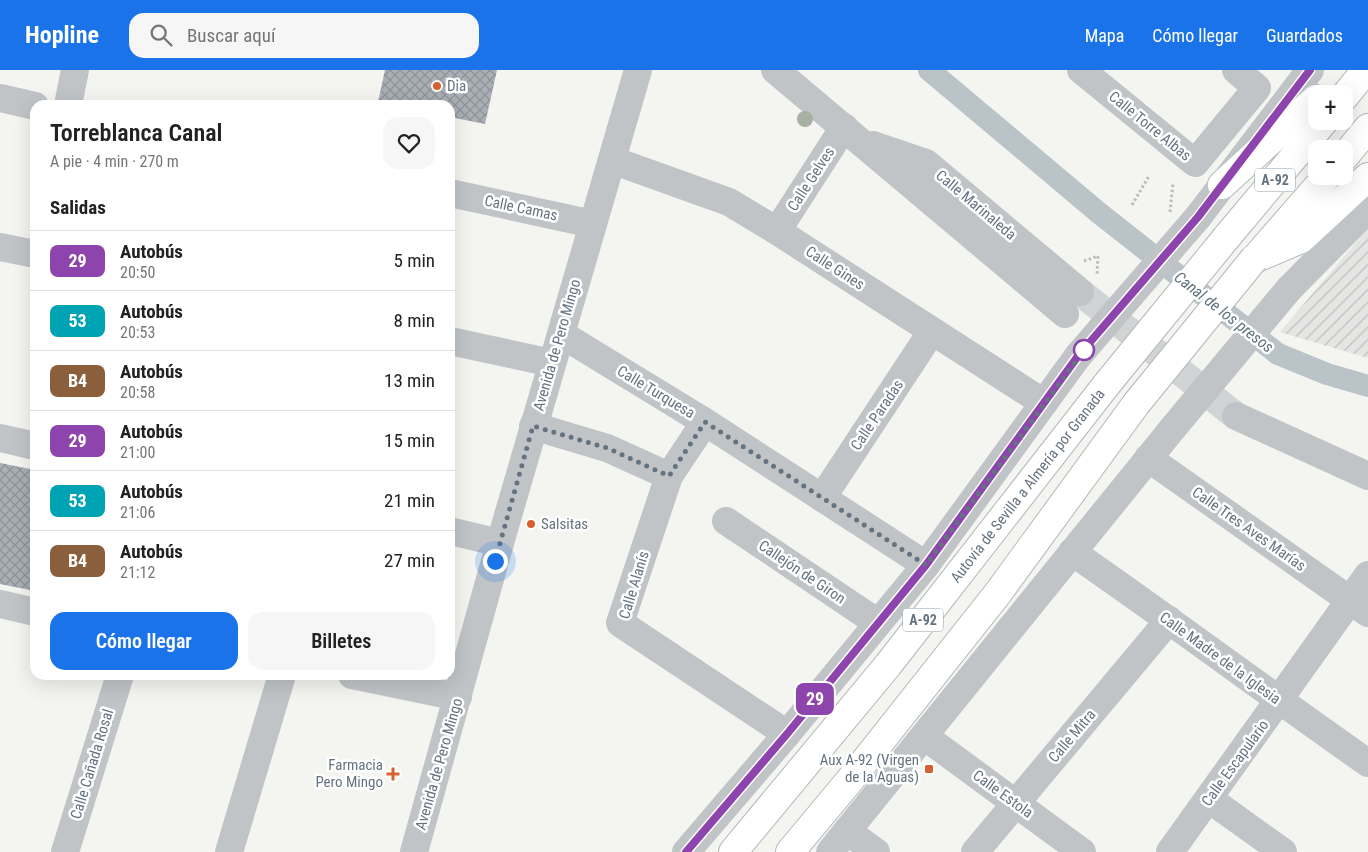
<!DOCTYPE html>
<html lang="es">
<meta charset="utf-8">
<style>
:root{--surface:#fff;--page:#f6f6f6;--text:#222;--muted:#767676;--line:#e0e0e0;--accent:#1a73e8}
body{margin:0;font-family:"Roboto Condensed",sans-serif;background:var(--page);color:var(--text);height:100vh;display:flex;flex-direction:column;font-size:19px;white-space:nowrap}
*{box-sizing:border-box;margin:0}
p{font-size:16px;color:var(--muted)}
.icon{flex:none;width:28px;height:28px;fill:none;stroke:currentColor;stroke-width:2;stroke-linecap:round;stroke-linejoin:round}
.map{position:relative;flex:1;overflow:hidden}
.sheet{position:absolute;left:30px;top:30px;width:425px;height:580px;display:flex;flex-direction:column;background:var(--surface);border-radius:15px;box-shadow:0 5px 20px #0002}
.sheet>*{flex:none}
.badge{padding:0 10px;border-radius:8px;font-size:18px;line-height:32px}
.buttons{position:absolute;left:1308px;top:15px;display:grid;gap:10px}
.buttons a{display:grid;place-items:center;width:45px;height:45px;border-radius:10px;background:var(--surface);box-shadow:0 5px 20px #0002;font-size:25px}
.you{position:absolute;width:25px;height:25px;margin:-12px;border:4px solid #fff;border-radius:50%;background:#1a73e8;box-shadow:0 0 0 8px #1a73e833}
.map>.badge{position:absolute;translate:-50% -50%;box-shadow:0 0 0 2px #fff}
h2{padding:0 20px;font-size:19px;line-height:45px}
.round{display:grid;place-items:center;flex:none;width:52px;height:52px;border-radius:15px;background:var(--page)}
.head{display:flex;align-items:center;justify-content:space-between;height:85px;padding:0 20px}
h1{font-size:24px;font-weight:600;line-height:38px}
.button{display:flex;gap:10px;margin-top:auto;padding:10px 20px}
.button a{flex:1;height:58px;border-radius:15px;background:var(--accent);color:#fff;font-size:20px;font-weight:600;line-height:58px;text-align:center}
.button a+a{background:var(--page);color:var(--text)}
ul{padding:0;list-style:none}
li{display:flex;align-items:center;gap:15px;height:60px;padding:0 20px;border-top:1px solid var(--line)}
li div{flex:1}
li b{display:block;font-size:19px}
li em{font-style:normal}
li .badge{min-width:55px;font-weight:700;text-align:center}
header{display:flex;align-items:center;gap:30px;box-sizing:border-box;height:70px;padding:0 25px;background:var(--accent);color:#fff}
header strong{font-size:24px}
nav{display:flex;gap:28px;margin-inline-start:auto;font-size:18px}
.search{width:350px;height:45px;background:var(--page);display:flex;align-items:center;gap:12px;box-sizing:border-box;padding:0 18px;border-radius:15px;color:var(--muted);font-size:19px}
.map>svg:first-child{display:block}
.industrial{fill:url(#industrial-furrows)}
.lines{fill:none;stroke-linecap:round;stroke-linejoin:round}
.canal{stroke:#bac3c8;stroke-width:22}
.building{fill:url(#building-cross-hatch)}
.minor-tunnel{stroke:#d0d4d5;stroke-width:28;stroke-dasharray:28 14;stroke-linecap:butt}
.highway-casing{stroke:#b3b6b9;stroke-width:30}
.path{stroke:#babcbe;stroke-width:3;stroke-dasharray:2.5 2.5;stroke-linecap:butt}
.minor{stroke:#c0c4c7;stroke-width:28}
.highway{stroke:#fff;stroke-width:28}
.highway-bridge-casing{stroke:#b3b6b9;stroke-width:30;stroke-linecap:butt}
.minor-bridge{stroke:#c0c4c7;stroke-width:28}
.highway-bridge{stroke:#fff;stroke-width:28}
.tree{fill:#a6b0a3}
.line-casing{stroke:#fff;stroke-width:11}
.line{stroke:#8e44ad;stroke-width:8}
.walk{stroke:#657380;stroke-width:5;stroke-dasharray:0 9}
.poi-dot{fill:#d7602f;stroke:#fff;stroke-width:2}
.stop-dot{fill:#fff;stroke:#8e44ad;stroke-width:2.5}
.labels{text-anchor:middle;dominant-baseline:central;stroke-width:5;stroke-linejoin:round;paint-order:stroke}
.shield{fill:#fff;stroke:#939da6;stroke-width:1}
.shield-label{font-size:14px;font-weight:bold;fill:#657380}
.poi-label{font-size:15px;fill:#657380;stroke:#fff;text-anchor:start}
.street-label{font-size:15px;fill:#657380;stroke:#fff}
.water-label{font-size:16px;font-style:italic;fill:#61747d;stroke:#fff}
</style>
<header>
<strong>Hopline</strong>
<div class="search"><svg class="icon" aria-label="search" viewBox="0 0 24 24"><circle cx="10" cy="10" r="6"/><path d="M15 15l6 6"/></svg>Buscar aquí</div>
<nav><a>Mapa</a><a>Cómo llegar</a><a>Guardados</a></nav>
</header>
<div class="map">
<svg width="1368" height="782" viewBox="0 0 1368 782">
<defs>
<pattern id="industrial-furrows" width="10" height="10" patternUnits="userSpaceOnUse" patternTransform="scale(1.25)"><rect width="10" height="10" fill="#e5e6e4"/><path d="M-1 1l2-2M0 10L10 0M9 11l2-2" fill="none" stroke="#bdbfbe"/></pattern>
<pattern id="building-cross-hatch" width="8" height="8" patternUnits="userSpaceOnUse" patternTransform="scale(1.25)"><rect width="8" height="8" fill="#a9afb5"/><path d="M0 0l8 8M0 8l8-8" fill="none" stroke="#8d9398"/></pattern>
</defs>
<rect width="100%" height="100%" fill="#f4f5f1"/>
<polygon class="industrial" points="1368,158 1368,288 1280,262"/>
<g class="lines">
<polyline class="canal" points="929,0 1099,143 1278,284 1327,304 1368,316"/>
</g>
<g class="building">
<polygon points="385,0 497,0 485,54 450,47 450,35 393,35 378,32"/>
<polygon points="0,393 35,400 35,521 0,514"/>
</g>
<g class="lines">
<polyline class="minor-tunnel" points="1080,222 1236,346"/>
<defs>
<g id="highway">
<polyline points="1344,27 1366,0"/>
<polyline points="1344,87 1368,58"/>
<polyline points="1222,115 1316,29"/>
<polyline points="1226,168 1324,51"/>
<polyline points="1259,184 1327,106"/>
<polyline points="1254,189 1301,169 1368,107"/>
<path id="s1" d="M733 782 888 595 1107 314"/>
<polyline points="790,782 850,710 998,523 1136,334"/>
</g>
</defs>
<use href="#highway" class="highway-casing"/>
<g class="path">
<polyline points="1132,135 1149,106"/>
<polyline points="1170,142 1173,113"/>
<polyline points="1084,191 1098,186 1097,205"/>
</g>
<g class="minor">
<polyline points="775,0 1065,244"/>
<polyline points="1081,0 1195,93 1257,18 1236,0"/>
<polyline points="0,28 35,36"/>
<polyline points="68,35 75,0"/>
<polyline points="873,75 926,93 1080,222"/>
<polyline points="612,90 729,132 777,161 1044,333"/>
<polyline points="450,123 593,154"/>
<polyline points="1198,147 1310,0"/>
<polyline points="777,161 844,57"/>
<polyline points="0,177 35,184"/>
<polyline points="1289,219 1368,139"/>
<polyline points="561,264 705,352 926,495"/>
<polyline points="450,271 552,293"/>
<polyline points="1236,346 1368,406"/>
<polyline points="705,352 669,406 620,553 787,664"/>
<polyline points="533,356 607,378 669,406"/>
<polyline points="0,368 35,376"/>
<polyline points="1148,388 1368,543"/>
<polyline points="822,428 932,261"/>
<polyline points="726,451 878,553"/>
<polyline points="450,461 500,473"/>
<path d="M1072 482C1172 551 1269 624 1368 693"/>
<polyline points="0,534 35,542"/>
<polyline points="352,605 458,627"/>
<polyline points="924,666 1082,782"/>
<polyline points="1209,729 1283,782"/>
<polyline points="847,761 876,782"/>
<polyline points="65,782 120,605"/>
<polyline points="229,782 282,605"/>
<polyline points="414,782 500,473 638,0"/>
<polyline points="686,782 787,664 926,495 1078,286"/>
<polyline points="830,782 1173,358"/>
<polyline points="975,782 1169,550"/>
<polyline points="1170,782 1368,505"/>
</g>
<use href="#highway" class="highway"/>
<defs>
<g id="highway-bridge">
<polyline points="1107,314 1226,168"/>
<polyline points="1136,334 1254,189"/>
</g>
</defs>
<use href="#highway-bridge" class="highway-bridge-casing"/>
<g class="minor-bridge">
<polyline points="1078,286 1198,147"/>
<polyline points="1173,358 1289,219"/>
</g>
<use href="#highway-bridge" class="highway-bridge"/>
</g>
<circle class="tree" cx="805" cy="49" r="8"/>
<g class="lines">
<defs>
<polyline id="line" points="686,782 787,664 926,495 1078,286 1198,147 1310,0"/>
</defs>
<use href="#line" class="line-casing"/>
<use href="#line" class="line"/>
<polyline class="walk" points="495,491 533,356 607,378 669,406 705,352 926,495 1084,280"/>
</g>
<g class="poi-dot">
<circle cx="437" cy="16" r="5"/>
<circle cx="531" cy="454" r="5"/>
<rect x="924" y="694" width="10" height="10" rx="2.5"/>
<path d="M390.5 696.5h5v5h5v5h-5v5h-5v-5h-5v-5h5z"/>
</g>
<circle class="stop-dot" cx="1084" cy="280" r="10"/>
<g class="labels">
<g class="shield">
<rect x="1255" y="98.5" width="40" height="23" rx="4"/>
<rect x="903" y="538.5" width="40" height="23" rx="4"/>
</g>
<g class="shield-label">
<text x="1275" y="110">A-92</text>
<text x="923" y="550">A-92</text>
</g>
<g class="poi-label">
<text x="447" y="16">Dia</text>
<text x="541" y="454">Salsitas</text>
<text x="919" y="690" text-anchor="end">Aux A-92 (Virgen<tspan x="919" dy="17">de la Aguas)</tspan></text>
<text x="383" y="695" text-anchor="end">Farmacia<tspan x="383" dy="17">Pero Mingo</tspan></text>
</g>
<g class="street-label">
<text transform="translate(1150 56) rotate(39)">Calle Torre Albas</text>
<text transform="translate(811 109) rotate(-57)">Calle Gelves</text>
<text transform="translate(976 135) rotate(40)">Calle Marinaleda</text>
<text transform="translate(521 138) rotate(12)">Calle Camas</text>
<text transform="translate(835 198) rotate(33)">Calle Gines</text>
<text transform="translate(557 275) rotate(-74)">Avenida de Pero Mingo</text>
<text transform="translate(656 322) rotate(31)">Calle Turquesa</text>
<text transform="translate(877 345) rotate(-56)">Calle Paradas</text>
<text stroke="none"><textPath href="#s1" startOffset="470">Autovía de Sevilla a Almería por Granada</textPath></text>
<text transform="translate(1249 459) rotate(35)">Calle Tres Aves Marías</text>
<text transform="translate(802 502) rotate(34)">Callejón de Giron</text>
<text transform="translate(634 515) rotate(-73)">Calle Alanís</text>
<text transform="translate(1220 588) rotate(36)">Calle Madre de la Iglesia</text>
<text transform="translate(1072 666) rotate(-50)">Calle Mitra</text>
<text transform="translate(1235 693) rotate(-54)">Calle Escapulario</text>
<text transform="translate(92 694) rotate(-73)">Calle Cañada Rosal</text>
<text transform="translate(439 694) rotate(-74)">Avenida de Pero Mingo</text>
<text transform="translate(1003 724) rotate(36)">Calle Estola</text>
</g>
<g class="water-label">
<text transform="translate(1224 242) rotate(38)">Canal de los presos</text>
</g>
</g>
</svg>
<div class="buttons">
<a>+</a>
<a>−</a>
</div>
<div class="you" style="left:495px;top:491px"></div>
<b class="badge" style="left:815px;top:629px;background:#8e44ad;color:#fff">29</b>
<section class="sheet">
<div class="head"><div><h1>Torreblanca Canal</h1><p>A pie · 4 min · 270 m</p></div><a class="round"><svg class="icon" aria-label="heart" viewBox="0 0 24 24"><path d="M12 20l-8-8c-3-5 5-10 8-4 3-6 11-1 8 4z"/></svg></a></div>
<h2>Salidas</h2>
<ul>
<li><span class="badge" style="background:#8e44ad;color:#fff">29</span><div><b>Autobús</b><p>20:50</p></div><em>5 min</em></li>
<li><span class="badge" style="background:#00a3b4;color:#fff">53</span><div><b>Autobús</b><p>20:53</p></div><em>8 min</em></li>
<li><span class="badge" style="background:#8b5e3c;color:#fff">B4</span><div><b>Autobús</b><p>20:58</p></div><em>13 min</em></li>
<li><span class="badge" style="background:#8e44ad;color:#fff">29</span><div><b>Autobús</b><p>21:00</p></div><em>15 min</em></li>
<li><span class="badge" style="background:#00a3b4;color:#fff">53</span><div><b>Autobús</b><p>21:06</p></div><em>21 min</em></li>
<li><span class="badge" style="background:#8b5e3c;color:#fff">B4</span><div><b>Autobús</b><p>21:12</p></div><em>27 min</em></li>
</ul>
<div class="button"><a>Cómo llegar</a><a>Billetes</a></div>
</section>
</div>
